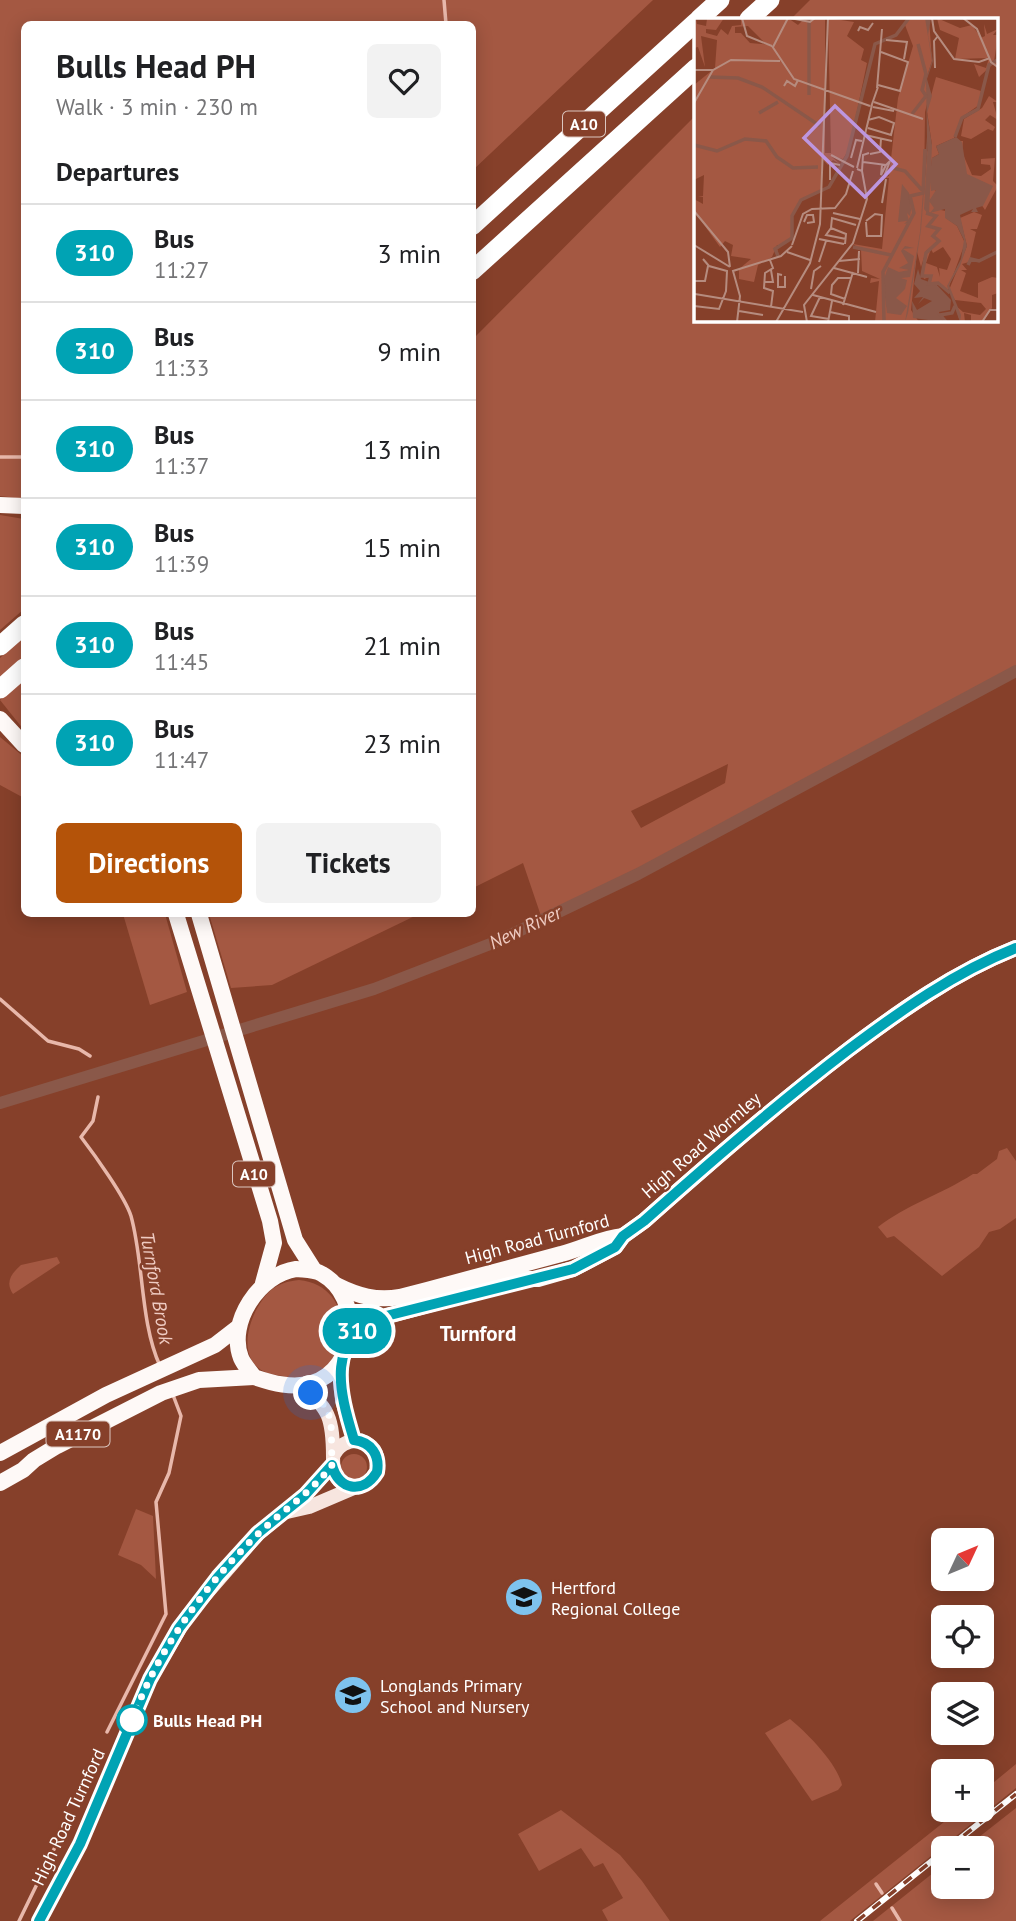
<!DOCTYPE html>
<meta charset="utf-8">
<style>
:root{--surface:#fff;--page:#f2f2f2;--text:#202124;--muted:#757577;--line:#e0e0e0;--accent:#b45309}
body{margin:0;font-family:"PT Sans",sans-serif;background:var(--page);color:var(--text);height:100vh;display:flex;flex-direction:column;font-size:26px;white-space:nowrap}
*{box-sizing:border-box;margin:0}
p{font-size:23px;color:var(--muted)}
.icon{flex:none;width:38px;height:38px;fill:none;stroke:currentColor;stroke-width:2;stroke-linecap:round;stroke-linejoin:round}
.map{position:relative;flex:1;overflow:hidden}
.drawer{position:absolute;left:21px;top:21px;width:455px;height:896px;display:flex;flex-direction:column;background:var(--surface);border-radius:10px;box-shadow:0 4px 18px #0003}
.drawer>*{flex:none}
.badge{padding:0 14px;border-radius:23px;font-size:24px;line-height:46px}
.needle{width:46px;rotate:46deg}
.controls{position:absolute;left:931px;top:1528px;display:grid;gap:14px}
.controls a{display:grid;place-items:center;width:63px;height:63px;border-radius:10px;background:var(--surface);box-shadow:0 4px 18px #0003;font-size:35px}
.you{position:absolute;width:35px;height:35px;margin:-18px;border:5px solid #fff;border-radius:50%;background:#1a73e8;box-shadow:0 0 0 10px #1a73e833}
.map>.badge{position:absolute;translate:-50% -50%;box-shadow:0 0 0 4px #fff}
h2{padding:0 35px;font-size:26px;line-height:63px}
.round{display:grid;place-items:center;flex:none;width:74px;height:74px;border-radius:10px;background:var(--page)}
.summary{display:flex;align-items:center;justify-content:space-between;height:119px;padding:0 35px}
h1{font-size:33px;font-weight:700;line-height:52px}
.button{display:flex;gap:14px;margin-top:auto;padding:14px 35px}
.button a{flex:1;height:80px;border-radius:10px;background:var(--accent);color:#fff;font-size:28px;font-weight:700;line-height:80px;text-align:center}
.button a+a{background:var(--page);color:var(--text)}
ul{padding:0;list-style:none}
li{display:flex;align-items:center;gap:21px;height:98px;padding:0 35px;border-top:2px solid var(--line)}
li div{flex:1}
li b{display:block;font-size:26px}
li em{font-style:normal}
li .badge{min-width:77px;font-weight:700;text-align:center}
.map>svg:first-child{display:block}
.green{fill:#a45842;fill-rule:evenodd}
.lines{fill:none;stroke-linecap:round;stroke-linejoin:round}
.stream{stroke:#e8b8ab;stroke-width:3.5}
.canal{stroke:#8a5849;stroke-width:12}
.secondary{stroke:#f7e5df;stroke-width:14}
.primary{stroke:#fef9f7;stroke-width:16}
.highway{stroke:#fff;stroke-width:19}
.rail-casing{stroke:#fff;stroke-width:6}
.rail{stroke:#86402a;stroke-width:3.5;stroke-dasharray:10;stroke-linecap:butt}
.line-casing{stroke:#fff;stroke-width:16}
.line{stroke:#00a3b4;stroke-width:10}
.walk{stroke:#fff;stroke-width:7;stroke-dasharray:0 12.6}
.stop-dot{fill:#fff;stroke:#00a3b4;stroke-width:3.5}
.labels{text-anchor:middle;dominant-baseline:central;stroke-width:5;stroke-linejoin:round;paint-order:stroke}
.shield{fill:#86402a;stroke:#dbc6bf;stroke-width:2}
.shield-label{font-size:16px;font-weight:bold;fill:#fff}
.street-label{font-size:18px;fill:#fff;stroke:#86402a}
.poi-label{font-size:18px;fill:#fff;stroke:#86402a;text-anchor:start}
.stop-label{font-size:18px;font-weight:bold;fill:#fff;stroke:#86402a;text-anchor:start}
.water-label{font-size:19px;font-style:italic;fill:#efcbc2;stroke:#86402a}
.quarter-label{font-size:21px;font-weight:bold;fill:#fff;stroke:#86402a}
.inset-river{fill:none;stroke:#8a5849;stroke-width:3.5}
.inset-road{fill:none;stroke:#b68c7f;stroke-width:2}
.view{fill:#bd96df;fill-opacity:0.15;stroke:#bd96df;stroke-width:3.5}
.inset-edge{fill:none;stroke:#fff;stroke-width:3.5}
</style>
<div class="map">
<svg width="1016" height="1921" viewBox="0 0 1016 1921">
<rect width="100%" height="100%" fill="#86402a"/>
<g class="green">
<polygon points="0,0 653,0 473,170 472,24 24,24 24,499 0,496"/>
<path d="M810 0H1016V666L682 846 541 916 523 863 473 888V339L696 115V320H997V19H791ZM728 764 725 783 641 828 631 811Z"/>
<polygon points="0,515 24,519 24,609 0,630"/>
<polygon points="24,636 24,658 0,679 0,658"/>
<polygon points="24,679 24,730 0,700"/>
<polygon points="0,737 24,757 24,798 0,785"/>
<polygon points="123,914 165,914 187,992 150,1005"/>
<polygon points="209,914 419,914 272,985 231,988"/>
<path d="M1007 1148 1016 1161V1218L1000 1229 989 1232 979 1247 942 1276 894 1236 887 1238 878 1227C906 1205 942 1194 973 1174H977L997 1159 999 1151Z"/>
<path d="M57 1257 60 1263 13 1294C5 1282 11 1274 21 1265Z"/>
<path d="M299 1280C360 1286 353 1375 299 1379 295 1379 288 1377 283 1376 276 1375 269 1374 263 1371 234 1355 251 1309 270 1291 278 1284 288 1281 299 1280Z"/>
<circle cx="354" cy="1467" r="13"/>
<polygon points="136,1509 153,1516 156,1579 141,1565 118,1555"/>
<path d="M790 1719C806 1732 837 1763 842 1785L838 1790 812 1801 765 1733Z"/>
<polygon points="1016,1764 1016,1788 850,1921 820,1921 959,1810 982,1810 982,1792"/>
<polygon points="1016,1808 1016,1921 873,1921 943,1865 943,1886 982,1886 982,1848 965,1848"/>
<polygon points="561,1810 620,1855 642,1881 670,1921 608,1921 602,1910 623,1898 603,1863 594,1867 581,1848 539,1871 518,1834"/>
</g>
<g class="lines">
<g class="stream">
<polyline points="444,0 446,24"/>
<polyline points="0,457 24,457"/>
<polyline points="0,999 48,1041 79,1049 90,1056"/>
<path d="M98 1097 93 1121 81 1137C94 1154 125 1197 131 1216 144 1263 140 1322 160 1366"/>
<polyline points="107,1732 166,1614 156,1502 169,1473 181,1416 173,1395"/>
<polyline points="84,1788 94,1765"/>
<polyline points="876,1884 882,1893"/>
<polyline points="892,1908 900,1921"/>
<polyline points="19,1921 57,1843 74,1816"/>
</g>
<polyline class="canal" points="0,1103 374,989 498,941 638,874 1016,671"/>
<g class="secondary">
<polyline points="340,1363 342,1401 354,1440"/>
<path d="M297 1386C330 1404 333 1421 333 1457 333 1464 333 1471 337 1478 349 1496 380 1484 378 1462 376 1435 342 1434 333 1457"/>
<polyline points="287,1512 309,1507 356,1487"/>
<polyline points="39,1921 80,1844 150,1679 188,1615 259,1533 305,1495 333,1465"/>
</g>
<g class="primary">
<polyline points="0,505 24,506"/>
<polyline points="0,719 24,745"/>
<polyline points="176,914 270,1221 274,1243 263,1283"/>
<polyline points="199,914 295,1240 314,1270"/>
<path d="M296 1269C305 1270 314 1269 322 1274 363 1297 358 1369 312 1383 293 1389 272 1383 254 1377 250 1371 244 1365 241 1358 227 1322 260 1274 296 1269Z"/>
<path d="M336 1285C358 1296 376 1301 400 1297 454 1283 508 1268 561 1254 582 1249 601 1238 623 1236"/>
<path d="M349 1339 358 1330 373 1320 523 1279H538L573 1269 615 1247 623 1236 644 1221C711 1162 777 1104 848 1050 900 1011 955 972 1016 948"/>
<polyline points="0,1453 106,1395 215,1345 237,1328"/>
<polyline points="0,1483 23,1470 34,1460 57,1446 161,1393 199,1380 254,1377"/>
</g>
<g class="highway">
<polyline points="699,19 720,0"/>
<polyline points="749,19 770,0"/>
<polyline points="472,226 696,22"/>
<polyline points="472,271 696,68"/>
<polyline points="0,646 24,625"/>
<polyline points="0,689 24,668"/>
</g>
<defs>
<g id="rail">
<polyline points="948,1848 1016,1794"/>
<polyline points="857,1921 943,1852"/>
</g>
</defs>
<use href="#rail" class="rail-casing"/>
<use href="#rail" class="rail"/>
</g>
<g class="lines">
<defs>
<path id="line" d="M39 1921 80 1844 150 1679 179 1628 218 1577 258 1533 305 1495 332 1465C338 1490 363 1495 377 1472 380 1455 371 1442 354 1440 339 1391 324 1336 386 1316L573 1269 615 1247 623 1236 644 1221C710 1162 777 1104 848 1050 900 1011 955 972 1016 948"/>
</defs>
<use href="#line" class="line-casing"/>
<use href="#line" class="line"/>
<path class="walk" d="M132 1720C158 1650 204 1586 258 1534 283 1510 311 1493 332 1465L331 1420 325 1406 311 1393"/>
</g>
<defs>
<symbol id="university-disc" viewBox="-11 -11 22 22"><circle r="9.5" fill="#7ec3ee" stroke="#86402a"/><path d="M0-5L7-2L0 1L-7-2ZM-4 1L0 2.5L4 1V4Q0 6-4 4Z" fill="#111"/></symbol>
<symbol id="school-disc" viewBox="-11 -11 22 22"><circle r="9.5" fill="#7ec3ee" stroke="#86402a"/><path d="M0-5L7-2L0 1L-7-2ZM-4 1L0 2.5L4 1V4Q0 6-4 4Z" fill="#111"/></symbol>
</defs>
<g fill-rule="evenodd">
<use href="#university-disc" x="502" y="1575" width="44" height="44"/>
<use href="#school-disc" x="331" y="1673" width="44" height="44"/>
</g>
<circle class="stop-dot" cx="132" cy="1720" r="14"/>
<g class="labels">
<g class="shield">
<rect x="563" y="111.5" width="42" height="25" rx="5"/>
<rect x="233" y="1161.5" width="42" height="25" rx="5"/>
<rect x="46.5" y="1421.5" width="63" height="25" rx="5"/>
</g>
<g class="shield-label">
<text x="584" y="124">A10</text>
<text x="254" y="1174">A10</text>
<text x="78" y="1434">A1170</text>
</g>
<g class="street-label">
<text transform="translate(701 1145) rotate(-41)">High Road Wormley</text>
<text transform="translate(537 1239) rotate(-15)">High Road Turnford</text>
<text transform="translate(68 1817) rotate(-65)">High Road Turnford</text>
</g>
<g class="poi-label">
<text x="551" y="1587">Hertford<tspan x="551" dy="21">Regional College</tspan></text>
<text x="380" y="1685">Longlands Primary<tspan x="380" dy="21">School and Nursery</tspan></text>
</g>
<g class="stop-label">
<text x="153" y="1720">Bulls Head PH</text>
</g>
<g class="water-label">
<text transform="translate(525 927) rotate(-25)">New River</text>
<text transform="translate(157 1288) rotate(80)">Turnford Brook</text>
</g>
<g class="quarter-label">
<text x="478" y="1333">Turnford</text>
</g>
</g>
<g transform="translate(694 18)">
<rect width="304" height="304" fill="#86402a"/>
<path d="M2 0 3 6 12 8 13 1 8 0H30L22 12 12 11V15L23 18 27 11 34 17 38 8 47 7V0H94L104 7 108 3 99 0H131V135H137L134 0 160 4 153 18 170 31 167 42 173 45 155 131 149 141 137 138 146 146 139 142 134 147 128 141 127 172 106 183 97 198 98 219 91 225 99 220 83 230 85 238 81 235 82 231 86 227H83L78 239 64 247 60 264 45 261V251L57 241 37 238 39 227 31 223 26 229 0 193V181L9 186V179L4 178H9L10 157 0 162V67L21 50 23 22 7 18 11 49 4 29 0 30ZM54 8 71 25 78 27 56 25 47 15H41V9ZM216 0H235L238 43 232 61 235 78 231 94 230 173 233 134 238 127 233 93 242 59 287 73 285 87 268 99 260 120 242 128 245 136 238 140 236 158 238 171 250 176 247 192 256 194 252 200 263 208 271 225 253 274 243 264 235 265 238 258 230 261 228 256 233 235 242 225 232 233 227 249 223 234 217 292 225 304H181L185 263 176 265 177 260 186 261 168 253 167 232 159 226 188 231 195 160H184L195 158 204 80 219 28 211 7ZM249 229 257 241 253 252 245 250 246 259 243 249 232 245 237 231 239 235ZM243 0 266 10 278 7 287 20 291 18 290 6 293 16 304 11 299 17H304L300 44 304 46H299L285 59 280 46 292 50 295 40 261 41 265 20 246 12ZM295 78 304 84H299L304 102 296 97 291 102 301 109 299 113 294 111 277 121 267 118 270 101 288 90ZM263 123H269L268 134 278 157 287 158 297 151 296 147 287 146V141L301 140 299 163 304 168 291 192 287 186 295 175 272 157ZM280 194 288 197 283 211H276L282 214 275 244 268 246 273 252H267L272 255 266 273 284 280V265L298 259 304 260V275L298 277V290L289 304H277V297L270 295 271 304H266L261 287 269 294 286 297 292 291 287 285 261 282 255 272 273 228 266 200Z" fill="#a45842" fill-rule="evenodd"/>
<path d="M231 0H237L234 17 239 43 233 61 238 78 233 95 238 127 235 197 230 191 234 123 227 212 214 295 211 304 226 214 233 119 232 61 238 43ZM262 119 268 124 273 156 299 168 289 188 282 190 284 194H277L279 191 266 197 273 228 266 248 255 267 267 297 266 304 253 268 267 241 270 222 263 208 251 200V191L236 195 240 190 235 183 242 172 237 173 236 158 238 140 245 136 242 128ZM208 166 215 175 217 192 216 198 213 195 215 203 214 205 210 206 213 203 204 204ZM211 228 220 230 209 231 220 238 216 259 207 260 213 262 211 271 202 280 213 288 207 297 193 295 189 264 194 249 205 254 215 252 205 250 214 245 207 233ZM224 251 227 261 243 267 257 282 256 292 245 294 249 304 219 300 218 283 223 292 238 283 230 280 224 286 229 279 220 280 226 273 220 266Z" fill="#8a5849"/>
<path class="inset-river" d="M15 59 44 60 68 69 126 108M115 77V0M65 95 84 84M218 96 232 78 228 72 232 56 224 26M261 119 268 100 284 91 295 47 305 41M0 127 23 133 51 121 72 123 83 139 99 150 124 149M199 150 211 153 228 172M232 195 242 198 234 208 245 211 239 218 245 223 232 235 228 258H237L235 266 244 265 256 275M159 229 197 237M84 238 81 231 98 220V198L107 182 135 169 153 138 181 26 202 17 215 0M274 247 277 241 285 243 305 233M190 304 189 254 220 195 216 178 229 175 231 131M252 304 246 297 258 295 261 288"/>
<path class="inset-road" d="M48 0 53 18 78 28M96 0 116 4 121 0M238 0 240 13 260 41 285 44 296 40M269 0 283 11 297 44 305 50M164 13 166 9 174 12 179 5M192 22 213 24 210 41M78 28 100 61 176 88M79 29 94 0M241 50 240 23 244 18M0 52H19L37 42 86 43M184 67 206 73 214 44 187 34M90 68 93 63 101 68 104 62M183 70 188 11M180 84 229 101M0 85 19 52M177 89 184 69M179 89 200 93M174 110 197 117 200 105 185 99 174 102M171 117 198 123M176 136 186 134 187 121M137 137 160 149M157 140 162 122 168 123M169 144 192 147 196 143 191 156M188 147 187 157 192 147M163 150 178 87M168 153 169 137 175 135M136 162V145L146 147M188 185 192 161M0 193 34 234 36 249M139 195 166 201M110 204 113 197H119L120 204 113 205M172 204 173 218H187L188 197 181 196 172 203M137 210 132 217 152 221M125 221 150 226M151 226 152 216 137 210 138 200 162 207M0 227 36 249M98 227 109 196 118 191 141 190 152 176 159 153M93 234 116 242M76 242 79 250 71 255 70 270 79 273 77 289M145 243 166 241M125 244 132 223M140 250 173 259M164 255 165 233M88 257 84 256V269H91V258M0 263H11L14 248M70 264H79L77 252M117 271 120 253 127 248M1 276 109 294M119 277 182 294M126 279 117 298 135 301M151 281 137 276 138 267 144 260H158M149 287 159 254M0 288 25 291 32 273 33 253 15 248 9 241M45 293 69 297M136 294 155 298V304M38 304H43L46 278 39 253 87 238 98 228M82 304 116 245 126 206 134 0M113 304 110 287 159 225 173 181 168 153 163 151M134 304 138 283M288 304 296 292H305"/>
<path class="view" d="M141 88 202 146 171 179 110 120Z"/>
<rect width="304" height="304" class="inset-edge"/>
</g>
</svg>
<div class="controls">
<a><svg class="needle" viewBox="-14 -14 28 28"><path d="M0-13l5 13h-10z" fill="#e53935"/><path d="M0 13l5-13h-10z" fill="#757577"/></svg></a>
<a><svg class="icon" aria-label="locate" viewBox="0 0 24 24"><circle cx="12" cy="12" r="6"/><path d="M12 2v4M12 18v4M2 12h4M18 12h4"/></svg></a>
<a><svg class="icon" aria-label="layers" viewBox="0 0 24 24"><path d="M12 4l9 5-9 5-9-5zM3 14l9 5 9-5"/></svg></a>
<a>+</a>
<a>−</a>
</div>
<div class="you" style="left:311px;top:1393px"></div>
<b class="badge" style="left:357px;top:1331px;background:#00a3b4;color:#fff">310</b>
<section class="drawer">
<div class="summary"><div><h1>Bulls Head PH</h1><p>Walk · 3 min · 230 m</p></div><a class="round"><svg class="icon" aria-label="heart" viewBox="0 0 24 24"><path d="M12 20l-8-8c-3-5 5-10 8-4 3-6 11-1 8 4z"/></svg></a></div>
<h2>Departures</h2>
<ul>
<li><span class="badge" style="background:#00a3b4;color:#fff">310</span><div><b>Bus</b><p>11:27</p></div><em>3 min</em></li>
<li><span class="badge" style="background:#00a3b4;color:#fff">310</span><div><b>Bus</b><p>11:33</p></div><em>9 min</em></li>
<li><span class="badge" style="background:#00a3b4;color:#fff">310</span><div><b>Bus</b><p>11:37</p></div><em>13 min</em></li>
<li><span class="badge" style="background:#00a3b4;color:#fff">310</span><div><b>Bus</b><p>11:39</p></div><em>15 min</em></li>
<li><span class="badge" style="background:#00a3b4;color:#fff">310</span><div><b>Bus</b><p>11:45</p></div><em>21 min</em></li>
<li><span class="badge" style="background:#00a3b4;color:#fff">310</span><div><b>Bus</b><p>11:47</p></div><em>23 min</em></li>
</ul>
<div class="button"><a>Directions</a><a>Tickets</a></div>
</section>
</div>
